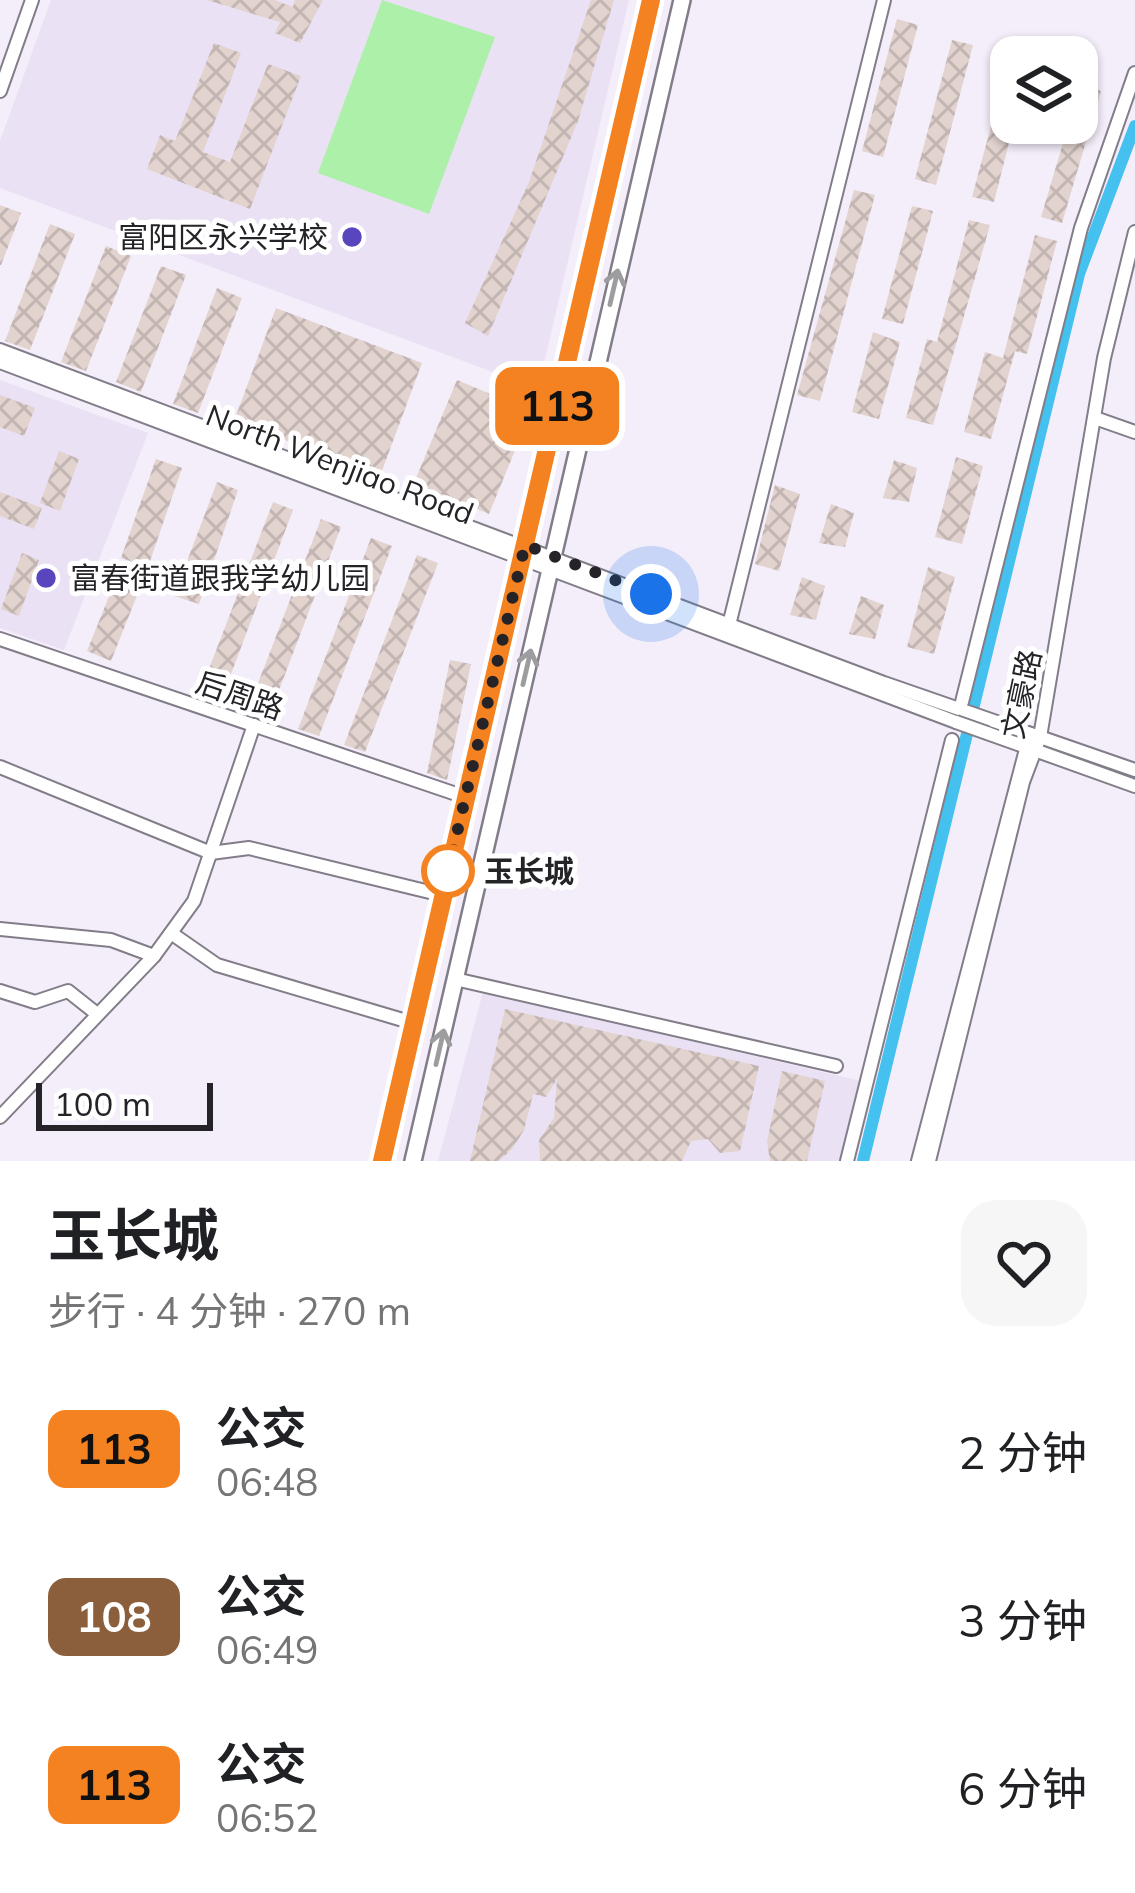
<!DOCTYPE html>
<html lang="zh">
<meta charset="utf-8">
<style>
:root{--surface:#fff;--page:#f6f6f6;--text:#202124;--muted:#757577}
body{margin:0;font-family:Mulish,"Noto Sans SC",sans-serif;background:var(--page);color:var(--text);height:100vh;display:flex;flex-direction:column;font-size:45px;white-space:nowrap}
*{box-sizing:border-box;margin:0}
p{font-size:39px;color:var(--muted)}
.icon{flex:none;width:66px;height:66px;fill:none;stroke:currentColor;stroke-width:2;stroke-linecap:round;stroke-linejoin:round}
.map{position:relative;height:1161px;overflow:hidden}
.side{display:flex;flex-direction:column;background:var(--surface);flex:1}
.side>*{flex:none}
.badge{padding:0 24px;border-radius:18px;font-size:42px;line-height:78px}
.buttons{position:absolute;left:990px;top:36px;display:grid;gap:24px}
.buttons a{display:grid;place-items:center;width:108px;height:108px;border-radius:24px;background:var(--surface);box-shadow:0 3px 9px #0004;font-size:60px}
.scale{position:absolute;left:36px;bottom:30px;width:177px;box-sizing:border-box;padding-left:12px;border:6px solid #252327;border-top:0;font-size:33px;line-height:42px;white-space:nowrap;color:#252327;-webkit-text-stroke:9px #fff;paint-order:stroke}
.you{position:absolute;width:60px;height:60px;margin:-30px;border:9px solid #fff;border-radius:50%;background:#1a73e8;box-shadow:0 0 0 18px #1a73e833}
.map>.badge{position:absolute;translate:-50% -50%;box-shadow:0 0 0 6px #fff}
.round{display:grid;place-items:center;flex:none;width:126px;height:126px;border-radius:36px;background:var(--page)}
.headline{display:flex;align-items:center;justify-content:space-between;height:204px;padding:0 48px}
h1{font-size:57px;font-weight:700;line-height:90px}
ul{padding:0;list-style:none}
li{display:flex;align-items:center;gap:36px;height:168px;padding:0 48px}
li div{flex:1}
li b{display:block;font-size:45px}
li em{font-style:normal}
li .badge{min-width:132px;font-weight:700;text-align:center}
.map>svg:first-child{display:block}
.built{fill:#ebe1f4}
.grass{fill:#adf0a9}
.lines{fill:none;stroke-linecap:round;stroke-linejoin:round}
.canal{stroke:#45c1ef;stroke-width:12}
.building{fill:url(#building-cross-hatch)}
.minor-casing{stroke:#827d88;stroke-width:16}
.major-casing{stroke:#827d88;stroke-width:20}
.minor{stroke:#fff;stroke-width:12}
.major{stroke:#fff;stroke-width:15}
.minor-bridge-casing{stroke:#827d88;stroke-width:16;stroke-linecap:butt}
.minor-bridge{stroke:#fff;stroke-width:12}
.oneway{stroke:#9d9c9e}
.line-casing{stroke:#fff;stroke-width:27}
.line{stroke:#f58220;stroke-width:18}
.walk{stroke:#252327;stroke-width:12;stroke-dasharray:0 21.6}
.poi-dot{fill:#5945bd;stroke:#fff;stroke-width:4.5}
.stop-dot{fill:#fff;stroke:#f58220;stroke-width:6}
.labels{text-anchor:middle;dominant-baseline:central;stroke-width:10;stroke-linejoin:round;paint-order:stroke}
.poi-label{font-size:30px;fill:#252327;stroke:#fff;text-anchor:end}
.street-label{font-size:30px;fill:#252327;stroke:#fff}
.stop-label{font-size:30px;font-weight:bold;fill:#252327;stroke:#fff;text-anchor:start}
</style>
<div class="map">
<svg width="1135" height="1161" viewBox="0 0 1135 1161">
<defs>
<pattern id="building-cross-hatch" width="8" height="8" patternUnits="userSpaceOnUse" patternTransform="scale(3)"><rect width="8" height="8" fill="#e2d3cf"/><path d="M0 0l8 8M0 8l8-8" fill="none" stroke="#c2b5b2"/></pattern>
</defs>
<rect width="100%" height="100%" fill="#f4eefa"/>
<g class="built">
<polygon points="51,0 629,0 538,389 0,188 0,141"/>
<polygon points="0,380 148,433 64,650 0,628"/>
<polygon points="483,992 861,1081 840,1161 438,1161"/>
</g>
<polygon class="grass" points="382,0 495,37 429,214 318,173"/>
<g class="lines">
<polyline class="canal" points="863,1161 1079,274 1135,126"/>
</g>
<g class="building">
<polygon points="207,0 274,0 293,7 295,0 323,0 300,43 275,33 280,22"/>
<polygon points="591,0 614,0 578,121 488,336 465,323 529,182"/>
<polygon points="897,19 918,25 883,157 862,151"/>
<polygon points="952,40 973,45 936,185 915,179"/>
<polygon points="214,43 241,53 203,152 230,162 268,64 301,76 250,209 147,169 160,135 175,141"/>
<polygon points="1008,63 1014,123 994,202 972,197"/>
<polygon points="1080,84 1101,91 1062,223 1041,217 1069,123 1077,123"/>
<polygon points="854,190 875,195 820,401 797,395"/>
<polygon points="0,205 21,213 1,265 0,265"/>
<polygon points="912,206 933,211 903,324 882,319"/>
<polygon points="969,220 990,225 933,425 906,418 927,339 937,342"/>
<polygon points="50,224 75,234 30,350 5,341"/>
<polygon points="1035,235 1057,241 1027,354 1015,351 991,439 964,432 985,352 1003,358"/>
<polygon points="106,246 131,256 86,371 61,362"/>
<polygon points="161,266 186,275 141,392 116,382"/>
<polygon points="217,288 242,298 198,413 173,404"/>
<polygon points="276,308 422,363 380,476 234,421"/>
<polygon points="873,332 900,342 879,419 852,412"/>
<polygon points="457,380 531,411 489,514 414,483"/>
<polygon points="0,395 35,408 24,436 0,427"/>
<polygon points="59,451 79,459 60,511 40,503"/>
<polygon points="956,457 983,466 962,544 935,537"/>
<polygon points="156,459 182,468 148,567 121,558"/>
<polygon points="894,460 917,468 909,502 883,498"/>
<polygon points="217,482 238,490 199,604 174,596"/>
<polygon points="775,485 800,494 779,571 755,564"/>
<polygon points="0,492 42,508 34,529 0,516"/>
<polygon points="273,502 293,510 220,703 199,695"/>
<polygon points="831,504 854,513 845,547 819,543"/>
<polygon points="321,519 341,527 268,719 247,712"/>
<polygon points="371,538 392,546 319,736 298,729"/>
<polygon points="22,553 39,560 19,616 1,609"/>
<polygon points="417,555 438,563 365,752 344,745"/>
<polygon points="928,567 955,577 934,654 907,647"/>
<polygon points="802,577 825,586 816,620 790,615"/>
<polygon points="114,584 138,593 111,661 87,651"/>
<polygon points="861,596 884,605 875,639 849,634"/>
<polygon points="450,660 471,664 447,780 427,773"/>
<polygon points="505,1009 759,1066 740,1151 720,1153 708,1139 691,1141 682,1161 540,1161 539,1140 554,1118 557,1079 546,1097 533,1094 524,1130 512,1149 499,1161 470,1161"/>
<polygon points="782,1071 825,1081 807,1161 770,1161 767,1141"/>
</g>
<g class="lines">
<defs>
<g id="minor">
<polyline points="0,91 32,0"/>
<polyline points="0,350 884,683 1135,770"/>
<polyline points="0,362 956,722"/>
<polyline points="1095,418 1135,432"/>
<polyline points="729,625 884,0"/>
<polyline points="0,639 465,797"/>
<polyline points="962,702 1081,228 1135,73"/>
<polyline points="987,733 1135,786"/>
<polyline points="0,767 211,853 249,848 442,895"/>
<polyline points="0,929 111,940 154,956"/>
<polyline points="171,933 217,965 413,1023"/>
<polyline points="455,979 836,1066"/>
<polyline points="0,991 35,1002 68,991 97,1014"/>
<polyline points="0,1117 154,956 194,901 254,725"/>
<polyline points="847,1161 952,740"/>
<polyline points="918,1161 1030,734"/>
<polyline points="929,1161 1023,782 1040,737 1104,358 1135,232"/>
</g>
<g id="major">
<polyline points="382,1161 651,0"/>
<polyline points="413,1161 682,0"/>
</g>
</defs>
<use href="#minor" class="minor-casing"/>
<use href="#major" class="major-casing"/>
<use href="#minor" class="minor"/>
<use href="#major" class="major"/>
<defs>
<polyline id="minor-bridge" points="956,722 987,733"/>
</defs>
<use href="#minor-bridge" class="minor-bridge-casing"/>
<use href="#minor-bridge" class="minor-bridge"/>
</g>
<defs><path id="oneway-shaft" d="M-6 0H5M1.5-3L5.5 0L1.5 3" fill="none" stroke-width="1.6" stroke-linecap="round" stroke-linejoin="round" transform="scale(3)"/></defs>
<g class="oneway">
<use href="#oneway-shaft" transform="translate(614 287) rotate(-77)"/>
<use href="#oneway-shaft" transform="translate(527 667) rotate(-77)"/>
<use href="#oneway-shaft" transform="translate(440 1047) rotate(-77)"/>
</g>
<g class="lines">
<defs>
<polyline id="line" points="382,1161 651,0"/>
</defs>
<use href="#line" class="line-casing"/>
<use href="#line" class="line"/>
<polyline class="walk" points="448,871 525,545 651,594"/>
</g>
<g class="poi-dot">
<circle cx="352" cy="237" r="12"/>
<circle cx="46" cy="578" r="12"/>
</g>
<circle class="stop-dot" cx="448" cy="871" r="24"/>
<g class="labels">
<g class="poi-label">
<text x="328" y="237">富阳区永兴学校</text>
<text x="70" y="578" text-anchor="start">富春街道跟我学幼儿园</text>
</g>
<g class="street-label">
<text transform="translate(340 464) rotate(21)">North Wenjiao Road</text>
<text transform="translate(1021 694) rotate(-78)">文豪路</text>
<text transform="translate(240 695) rotate(19)">后周路</text>
</g>
<g class="stop-label">
<text x="484" y="871">玉长城</text>
</g>
</g>
</svg>
<div class="buttons">
<a><svg class="icon" aria-label="layers" viewBox="0 0 24 24"><path d="M12 4l9 5-9 5-9-5zM3 14l9 5 9-5"/></svg></a>
</div>
<div class="scale">100 m</div>
<div class="you" style="left:651px;top:594px"></div>
<b class="badge" style="left:557px;top:406px;background:#f58220;color:#111">113</b>
</div>
<section class="side">
<div class="headline"><div><h1>玉长城</h1><p>步行 · 4 分钟 · 270 m</p></div><a class="round"><svg class="icon" aria-label="heart" viewBox="0 0 24 24"><path d="M12 20l-8-8c-3-5 5-10 8-4 3-6 11-1 8 4z"/></svg></a></div>
<ul>
<li><span class="badge" style="background:#f58220;color:#111">113</span><div><b>公交</b><p>06:48</p></div><em>2 分钟</em></li>
<li><span class="badge" style="background:#8b5e3c;color:#fff">108</span><div><b>公交</b><p>06:49</p></div><em>3 分钟</em></li>
<li><span class="badge" style="background:#f58220;color:#111">113</span><div><b>公交</b><p>06:52</p></div><em>6 分钟</em></li>
</ul>
</section>
